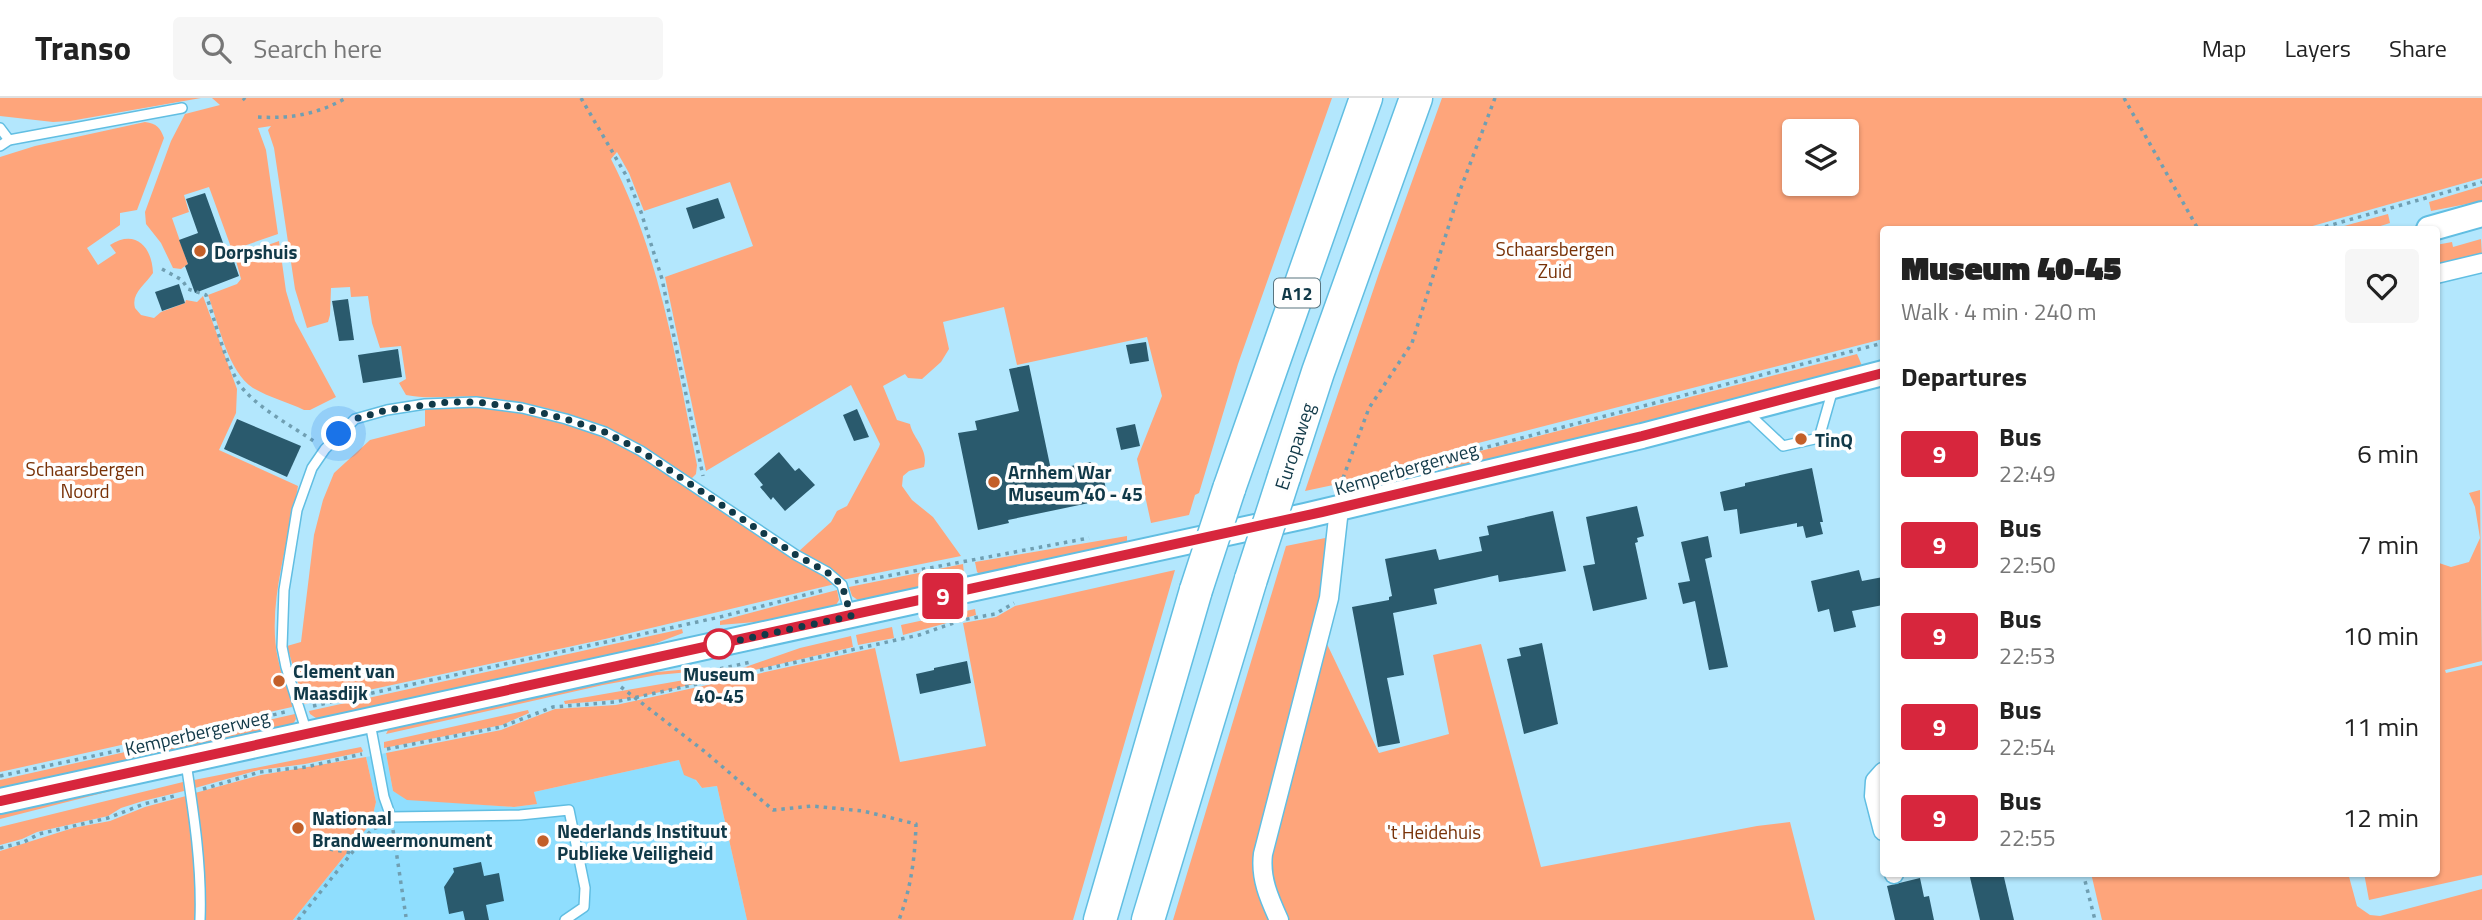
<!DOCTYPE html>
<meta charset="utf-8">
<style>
:root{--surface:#fff;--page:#f6f6f6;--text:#222;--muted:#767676;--line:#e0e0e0}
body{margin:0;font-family:"Titillium Web",sans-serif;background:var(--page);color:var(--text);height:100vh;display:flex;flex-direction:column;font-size:26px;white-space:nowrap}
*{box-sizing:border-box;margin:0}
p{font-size:23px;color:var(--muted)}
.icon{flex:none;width:38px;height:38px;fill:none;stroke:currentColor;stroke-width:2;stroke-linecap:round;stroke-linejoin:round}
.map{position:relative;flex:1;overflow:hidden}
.sheet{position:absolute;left:1880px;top:128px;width:560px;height:651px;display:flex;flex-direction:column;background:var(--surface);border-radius:7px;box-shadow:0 2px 5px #0004}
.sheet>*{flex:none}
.badge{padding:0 14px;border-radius:5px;font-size:24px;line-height:46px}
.controls{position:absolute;left:1782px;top:21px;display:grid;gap:14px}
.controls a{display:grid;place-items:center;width:77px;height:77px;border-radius:7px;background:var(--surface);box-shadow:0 2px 5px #0004;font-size:35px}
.you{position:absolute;width:35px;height:35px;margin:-18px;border:5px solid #fff;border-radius:50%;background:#1a73e8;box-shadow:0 0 0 10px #1a73e833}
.map>.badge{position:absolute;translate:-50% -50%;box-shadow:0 0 0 4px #fff}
h2{padding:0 21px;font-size:26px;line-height:63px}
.round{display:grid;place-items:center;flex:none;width:74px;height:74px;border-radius:7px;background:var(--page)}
.summary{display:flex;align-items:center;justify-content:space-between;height:119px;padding:0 21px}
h1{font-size:33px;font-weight:800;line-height:52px}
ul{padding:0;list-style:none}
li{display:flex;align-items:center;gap:21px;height:91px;padding:0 21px}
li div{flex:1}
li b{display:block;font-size:26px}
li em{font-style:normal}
li .badge{min-width:77px;font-weight:700;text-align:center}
header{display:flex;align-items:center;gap:42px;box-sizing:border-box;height:98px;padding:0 35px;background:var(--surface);border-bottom:2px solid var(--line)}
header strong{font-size:33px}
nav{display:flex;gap:38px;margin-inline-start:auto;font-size:24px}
.search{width:490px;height:63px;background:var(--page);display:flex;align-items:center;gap:18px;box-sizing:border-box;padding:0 24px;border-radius:7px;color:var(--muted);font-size:26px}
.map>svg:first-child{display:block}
.built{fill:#8fdefe}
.green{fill:#fea57b;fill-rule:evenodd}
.building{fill:#2a5a6d}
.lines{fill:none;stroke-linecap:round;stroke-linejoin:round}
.lane-casing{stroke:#61bee2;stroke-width:12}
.street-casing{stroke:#61bee2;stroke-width:21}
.secondary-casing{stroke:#61bee2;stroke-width:28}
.highway-casing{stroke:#61bee2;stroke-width:35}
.path{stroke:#709fb2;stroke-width:3.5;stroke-dasharray:3.5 5;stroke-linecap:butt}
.lane{stroke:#fff;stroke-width:9}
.street{stroke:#fff;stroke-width:18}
.secondary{stroke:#fff;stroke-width:24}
.highway{stroke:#fff;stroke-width:32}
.highway-bridge-casing{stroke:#61bee2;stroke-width:35;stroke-linecap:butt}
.highway-bridge{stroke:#fff;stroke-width:32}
.line-casing{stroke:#fff;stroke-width:16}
.line{stroke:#d7263d;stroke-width:10}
.walk{stroke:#113948;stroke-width:7;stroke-dasharray:0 12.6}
.poi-dot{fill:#c35f29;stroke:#fefefe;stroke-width:2.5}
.stop-dot{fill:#fff;stroke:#d7263d;stroke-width:3.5}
.labels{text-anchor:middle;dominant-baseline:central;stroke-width:7;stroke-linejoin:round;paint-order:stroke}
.shield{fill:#fefefe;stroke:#58747f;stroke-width:2}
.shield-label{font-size:18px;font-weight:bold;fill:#113948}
.park-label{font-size:19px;fill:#783208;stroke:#fefefe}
.poi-label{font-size:19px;font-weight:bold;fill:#113948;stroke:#fefefe;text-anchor:start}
.street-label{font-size:19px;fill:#113948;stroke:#fefefe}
.stop-label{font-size:19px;font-weight:bold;fill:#113948;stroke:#fefefe}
</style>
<header>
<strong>Transo</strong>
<div class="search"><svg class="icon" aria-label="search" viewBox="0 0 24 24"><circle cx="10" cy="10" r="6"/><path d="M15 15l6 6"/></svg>Search here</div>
<nav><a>Map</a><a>Layers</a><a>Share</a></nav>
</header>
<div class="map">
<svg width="2482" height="822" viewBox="0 0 2482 822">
<rect width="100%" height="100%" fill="#b3e7fd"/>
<polygon class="built" points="386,655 393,693 407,701 514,709 536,706 534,694 679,662 702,690 717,688 747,822 293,822 371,725 376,704 366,659"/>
<g class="green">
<polygon points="0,0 201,0 70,23 53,24 0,18"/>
<path d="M212 0H1332L1238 266 1199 395 1195 397 1189 417 1151 425 1137 361 1162 298 1147 239 1017 267 1004 209 943 224 949 251 941 264 922 281 908 280 905 276 883 288 897 322 910 326C913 341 929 351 924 369L909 373 903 378 902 388 912 402 933 419 961 458 842 482 798 454 831 424 837 413 847 408 879 349 880 346 851 287 706 373 665 179 753 148 730 84 644 113 629 75 617 54 611 61C660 156 676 263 697 367L696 376 691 381C664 363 638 344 608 331 568 313 519 302 476 299 452 297 430 302 406 297L399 285 406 281 401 248 380 250 372 225 368 198 351 199 350 189 331 190 330 217 328 224 307 230 295 191 274 50 268 32 271 28 258 30 266 52 278 136 232 152 209 89 184 97 189 114 172 120 188 166 181 171 173 170 161 145 146 126 145 114 171 43 185 16 220 7Z"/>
<path d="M1442 0H2482V80L2302 131H1883V241L1451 352 1385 376 1305 393 1379 175ZM1794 33H1846V86H1794Z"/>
<path d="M145 24C157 26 160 29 164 40L137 112 120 115V127L87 150 98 167 116 155 110 147C135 131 152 148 153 175 145 187 131 195 135 210L141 217 154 220 161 214 185 205 186 202 197 204 203 198 237 291 236 315 219 352 298 388C290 441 266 506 278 561 281 575 287 589 292 602V609L0 674V59L35 48Z"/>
<polygon points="2482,88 2482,103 2431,113 2429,104"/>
<polygon points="2388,116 2390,125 2371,131 2333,131"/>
<polygon points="2481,141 2482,158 2436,168 2436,147 2452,144 2453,149"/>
<path d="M279 143 286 193 295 223 336 299 310 312H304C287 304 268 299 253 290 228 274 218 224 208 197L237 186 241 181 235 159Z"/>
<polygon points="1857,256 1863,270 1560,349 1342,400 1342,394 1388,382 1453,360"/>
<path d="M449 309C513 309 583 324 638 357 673 378 706 403 741 425 758 437 776 449 794 460 808 469 822 475 835 486L605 541 304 606 287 548 301 544 314 437 323 402 334 375 370 342 425 328V311Z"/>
<polygon points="2480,392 2482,563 2445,572 2446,575 2482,567 2482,777 2369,802 2364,775 2436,775 2436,464 2451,469 2469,464 2480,440 2475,409 2469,395"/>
<polygon points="1127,438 1127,446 983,479 977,474 975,464"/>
<polygon points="1330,439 1328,468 1258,754 1274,822 1173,822 1286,448"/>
<polygon points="963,466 964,476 960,484 862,505 852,498 849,489"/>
<polygon points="1175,472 1073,822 747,822 717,688 702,690 696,682 684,677 679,662 534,694 537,706 514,709 407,702 393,693 386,655 501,632 555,611 616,607 875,550 900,664 986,648 963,525 996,519 1015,508"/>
<polygon points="837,492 839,502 833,512 792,521 720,527 720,523"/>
<polygon points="975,511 976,517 903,537 901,527"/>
<polygon points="892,529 894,540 858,547 856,537"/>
<polygon points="682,531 683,535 620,559 322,624 310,616 309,613"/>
<polygon points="851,538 853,549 737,576 737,572 800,550"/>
<polygon points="1327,546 1379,655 1449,636 1433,557 1481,546 1541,769 1757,728 1790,724 1815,822 1284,822 1271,791 1268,756"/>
<polygon points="699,570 700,573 657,577 603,587 386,636 389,630 627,577"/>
<polygon points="730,574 731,577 635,600 565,606 564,603"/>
<polygon points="528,612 529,615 502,627 384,650 384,644"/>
<polygon points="295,616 296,621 291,630 0,694 0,682"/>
<polygon points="361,649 363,653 362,654 305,666 259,672 195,690 194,682"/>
<path d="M366 659 376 704 371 725 293 822H204C205 780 202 737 195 695L261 677Z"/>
<polygon points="177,676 178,678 138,686 0,721 0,714"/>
<polygon points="183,684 184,693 143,703 121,710 108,718 37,734 22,741 0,747 0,729"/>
<path d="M186 698C194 739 198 781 196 822H0V753L73 730 110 723 145 709Z"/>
<polygon points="2091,775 2348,775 2357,808 2370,817 2380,818 2482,791 2482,822 2102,822"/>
</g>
<g class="building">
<polygon points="205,95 226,153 230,152 239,178 195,195 185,168 188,166 179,142 198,135 186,101"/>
<polygon points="718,100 725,120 693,131 686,110"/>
<polygon points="179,186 185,205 162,213 155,194"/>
<polygon points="348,201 354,242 339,243 332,203"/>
<polygon points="1146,244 1149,263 1130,266 1126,247"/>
<polygon points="398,251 402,279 363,285 358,257"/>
<polygon points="1029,267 1051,372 1091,364 1094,374 1102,372 1108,401 1008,422 1009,425 978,432 958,335 977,332 975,323 1019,313 1009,271"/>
<polygon points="857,311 869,339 854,343 843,317"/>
<polygon points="237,321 301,348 287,379 224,351"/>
<polygon points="1135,326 1140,348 1121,352 1116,330"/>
<polygon points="779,354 795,373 799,370 815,387 785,413 773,399 771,402 760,389 763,387 754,376"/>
<polygon points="1812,370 1823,424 1820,424 1823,436 1806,440 1803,428 1797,429 1797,425 1740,436 1737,411 1724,413 1720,394 1745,388 1745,385"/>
<polygon points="1637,408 1644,438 1637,440 1638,444 1635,445 1647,501 1593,513 1583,468 1595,466 1586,419"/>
<polygon points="1553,413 1566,473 1499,484 1498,477 1434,491 1437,506 1393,515 1404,577 1387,580 1400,645 1378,649 1352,509 1389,502 1389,499 1392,498 1385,461 1436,451 1439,462 1482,453 1479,439 1489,437 1487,428"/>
<polygon points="1708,438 1712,459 1705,461 1728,569 1709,572 1695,503 1683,506 1678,485 1690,483 1681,444"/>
<polygon points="1859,472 1862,483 1883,479 1883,507 1852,513 1856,529 1834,534 1829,511 1818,514 1811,483"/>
<polygon points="1542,545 1558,626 1524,636 1507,561 1521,558 1519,550"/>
<polygon points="967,563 971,585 920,596 916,576 934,572 934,570"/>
<polygon points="481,764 484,778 499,775 504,803 486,807 489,822 465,822 463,813 449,816 444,789 454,774 453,770"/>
<polygon points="1969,775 2003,775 2014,822 1980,822"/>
<polygon points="1920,780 1924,799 1929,798 1934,822 1895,822 1887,788"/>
</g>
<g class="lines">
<defs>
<g id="lane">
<polyline points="0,30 9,42"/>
<polyline points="0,48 9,42 182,10"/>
<polyline points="1748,315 1783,348 1819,340 1833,291"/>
<polyline points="370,625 384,699 391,719 520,717 569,712 585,790 584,809 565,822"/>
<polyline points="307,635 286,569 282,549 284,492 297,412 312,370 325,351 355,321 387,312 425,306 476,304 522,310 566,321 605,334 641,353 796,457 827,474 842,487 850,516"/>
<path d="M186 665C194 717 202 769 200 822"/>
</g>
<g id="street">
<polyline points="2436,176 2482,165"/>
<polyline points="1883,674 1875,683 1874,698 1883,733"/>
<polyline points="1894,775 1894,776"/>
<path d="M1279 822C1269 800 1260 780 1263 756L1329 500 1339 411"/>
</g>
<g id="secondary">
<polyline points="2429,131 2482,116"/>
<polyline points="0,703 1305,418 1642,338 1883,275"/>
</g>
<g id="highway">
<polyline points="1284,379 1318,274 1416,0"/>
<polyline points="1229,391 1366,0"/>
<polyline points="1100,822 1196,492"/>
<polyline points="1148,822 1251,481"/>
</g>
</defs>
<use href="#lane" class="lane-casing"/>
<use href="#street" class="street-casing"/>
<use href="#secondary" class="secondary-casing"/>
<use href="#highway" class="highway-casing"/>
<g class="path">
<polyline points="243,0 245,2"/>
<polyline points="581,0 627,79 641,114 662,181 703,378"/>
<polyline points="2124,0 2198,131"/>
<path d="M258 19C290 21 318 16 346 0"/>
<polyline points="2317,131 2482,84"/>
<path d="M162 171 182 182 188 191 206 197C216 225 223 258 238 284 252 307 292 328 315 344"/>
<polyline points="1430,364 1883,245"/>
<polyline points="1340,388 1369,310 1412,245 1459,95 1495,0"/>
<polyline points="855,484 1089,440"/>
<polyline points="687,578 751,564"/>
<path d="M621 589 704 653 773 712 812 708 863 713 916 726C915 760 911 790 899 822"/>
<polyline points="313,608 720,519 824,492"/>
<polyline points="207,633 285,614"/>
<polyline points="387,651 501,629 553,609 615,604 919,537 962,522 995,516 1014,505"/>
<polyline points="0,678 200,635"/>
<polyline points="203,691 260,674 306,669 362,656"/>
<polyline points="393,732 406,819"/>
<polyline points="314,745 329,751 352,755"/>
<polyline points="0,750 24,744 39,736 108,720 144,706 178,697"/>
<polyline points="2083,775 2095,822"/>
<polyline points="298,822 363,741 373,731 381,728"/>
</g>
<use href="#lane" class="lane"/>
<use href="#street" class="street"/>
<use href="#secondary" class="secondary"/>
<use href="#highway" class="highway"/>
<defs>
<g id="highway-bridge">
<polyline points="1251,481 1284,379"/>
<polyline points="1196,492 1229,391"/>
</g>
</defs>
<use href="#highway-bridge" class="highway-bridge-casing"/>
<use href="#highway-bridge" class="highway-bridge"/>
</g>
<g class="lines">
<defs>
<polyline id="line" points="0,703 1322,414 1642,338 1883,275"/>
</defs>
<use href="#line" class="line-casing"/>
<use href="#line" class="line"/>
<polyline class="walk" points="339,336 355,321 387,312 449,304 476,304 522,310 566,321 605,334 641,353 796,457 827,474 842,487 851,518 717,547 719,546"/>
</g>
<g class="poi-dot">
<circle cx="200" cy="153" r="7"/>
<circle cx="1801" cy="341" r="7"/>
<circle cx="994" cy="384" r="7"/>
<circle cx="279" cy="583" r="7"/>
<circle cx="298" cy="730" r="7"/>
<circle cx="543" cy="743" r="7"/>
</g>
<circle class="stop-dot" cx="719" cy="546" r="14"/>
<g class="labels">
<rect class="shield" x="1274" y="180.5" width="46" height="29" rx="5"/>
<g class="shield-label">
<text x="1297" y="195">A12</text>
</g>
<g class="park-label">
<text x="1555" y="150">Schaarsbergen<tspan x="1555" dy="22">Zuid</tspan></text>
<text x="85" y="370">Schaarsbergen<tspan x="85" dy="22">Noord</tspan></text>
<text x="1434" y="733">'t Heidehuis</text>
</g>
<g class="poi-label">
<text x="214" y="153">Dorpshuis</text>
<text x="1815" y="341">TinQ</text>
<text x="1008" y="373">Arnhem War<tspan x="1008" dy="22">Museum 40 - 45</tspan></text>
<text x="293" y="572">Clement van<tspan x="293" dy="22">Maasdijk</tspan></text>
<text x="312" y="719">Nationaal<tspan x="312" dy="22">Brandweermonument</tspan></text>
<text x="557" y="732">Nederlands Instituut<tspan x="557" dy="22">Publieke Veiligheid</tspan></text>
</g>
<g class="street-label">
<text transform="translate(1294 348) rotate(-72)">Europaweg</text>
<text transform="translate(1406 370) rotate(-16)">Kemperbergerweg</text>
<text transform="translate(197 634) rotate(-13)">Kemperbergerweg</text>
</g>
<g class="stop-label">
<text x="719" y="575">Museum<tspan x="719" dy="22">40-45</tspan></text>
</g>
</g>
</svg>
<div class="controls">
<a><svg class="icon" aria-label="layers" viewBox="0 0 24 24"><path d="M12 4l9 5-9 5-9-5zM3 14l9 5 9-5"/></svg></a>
</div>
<div class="you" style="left:339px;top:336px"></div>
<b class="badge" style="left:943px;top:498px;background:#d7263d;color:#fff">9</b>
<section class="sheet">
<div class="summary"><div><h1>Museum 40-45</h1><p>Walk · 4 min · 240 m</p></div><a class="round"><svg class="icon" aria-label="heart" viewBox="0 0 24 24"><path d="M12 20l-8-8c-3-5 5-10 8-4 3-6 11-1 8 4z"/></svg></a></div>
<h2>Departures</h2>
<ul>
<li><span class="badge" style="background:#d7263d;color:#fff">9</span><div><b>Bus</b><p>22:49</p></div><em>6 min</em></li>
<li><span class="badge" style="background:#d7263d;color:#fff">9</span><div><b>Bus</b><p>22:50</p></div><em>7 min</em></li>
<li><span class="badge" style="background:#d7263d;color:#fff">9</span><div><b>Bus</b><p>22:53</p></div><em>10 min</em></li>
<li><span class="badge" style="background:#d7263d;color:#fff">9</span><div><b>Bus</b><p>22:54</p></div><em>11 min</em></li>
<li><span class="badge" style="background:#d7263d;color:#fff">9</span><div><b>Bus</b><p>22:55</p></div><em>12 min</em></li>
</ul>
</section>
</div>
